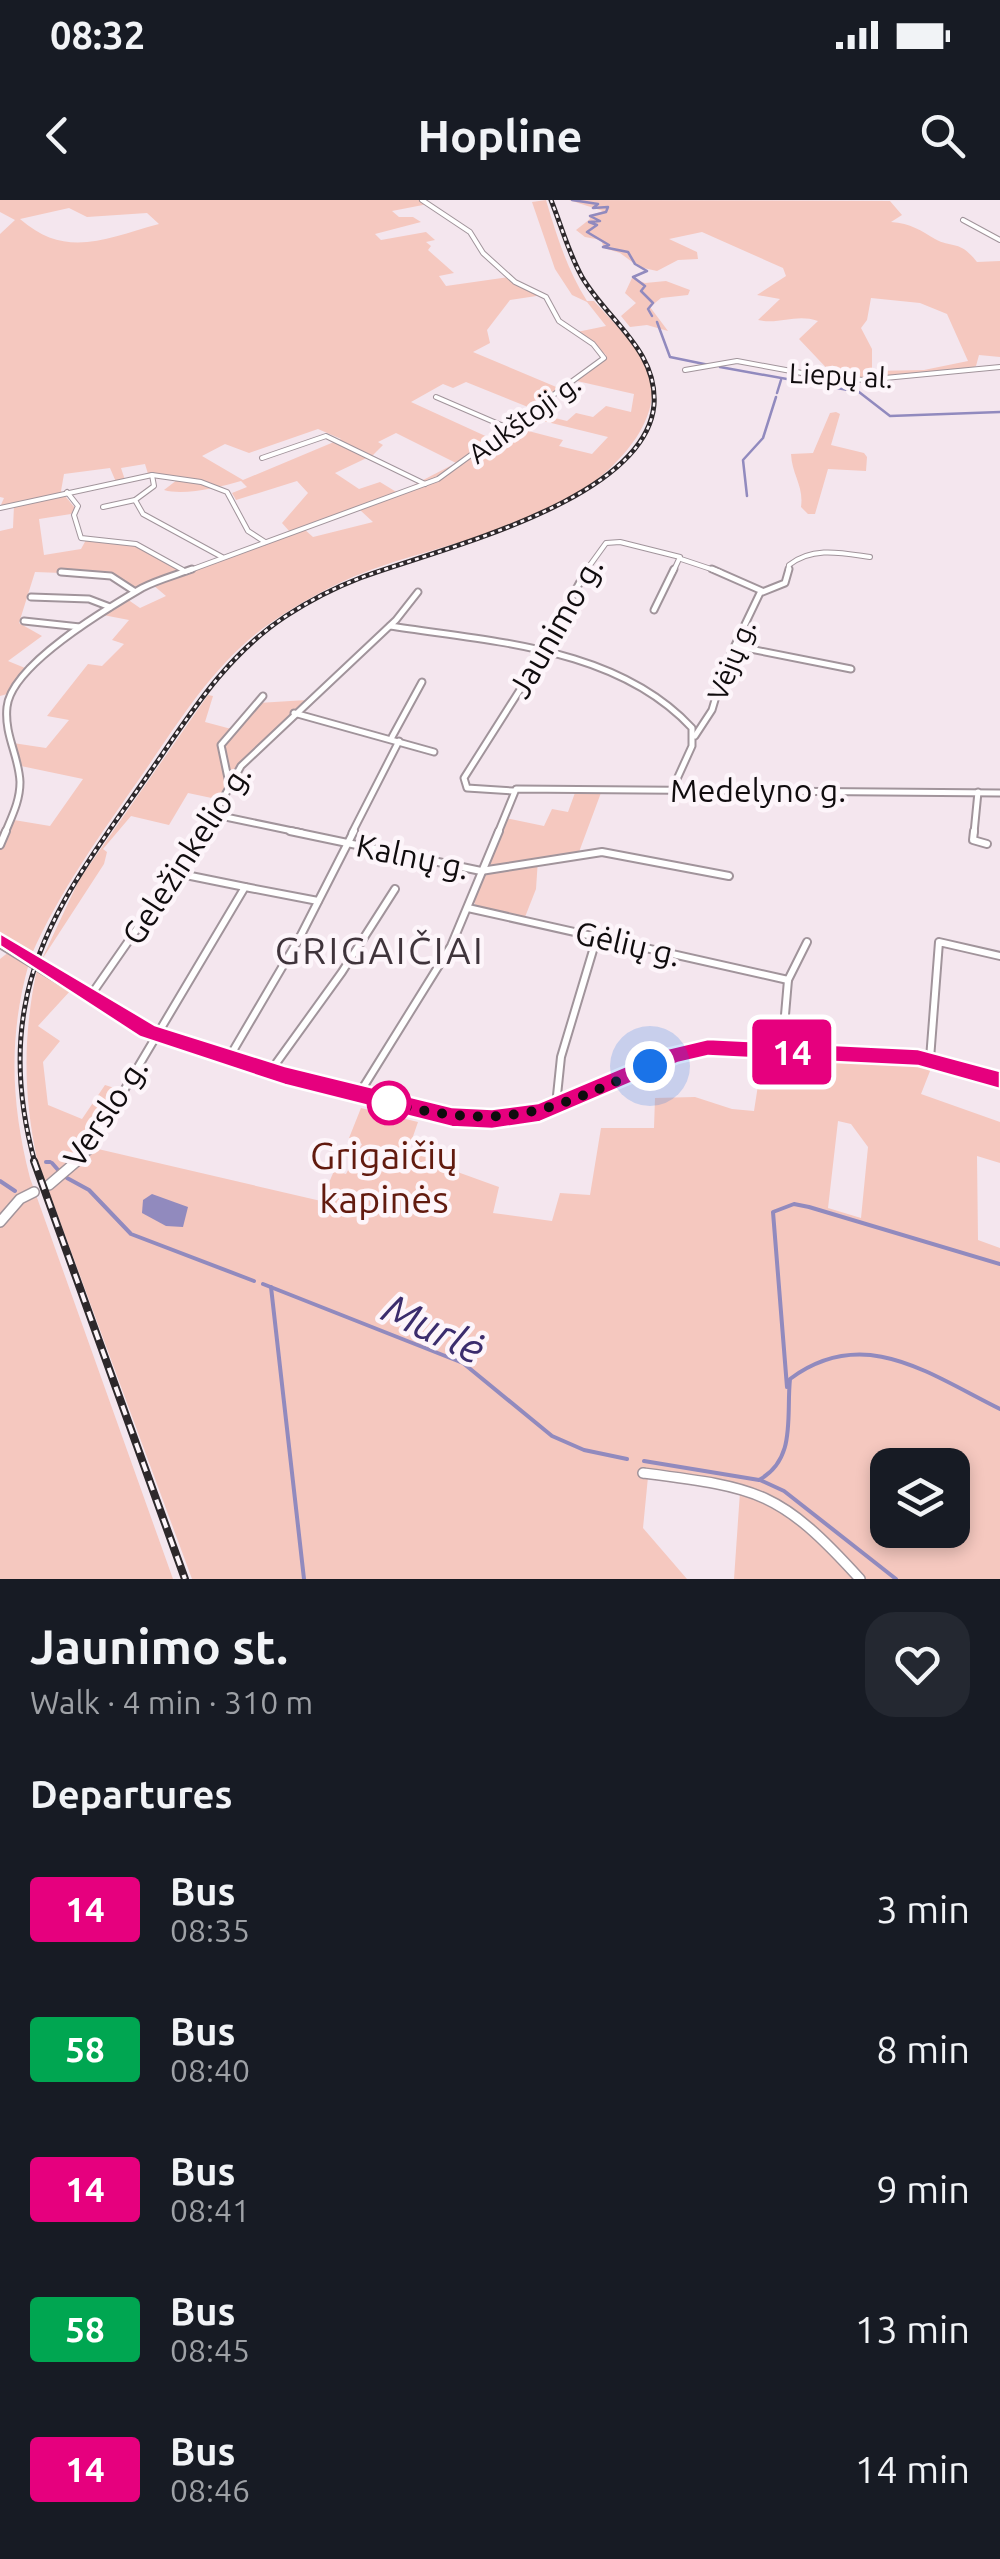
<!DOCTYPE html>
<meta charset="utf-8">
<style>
:root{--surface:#171b24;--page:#242831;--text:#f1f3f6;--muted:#9ea1a6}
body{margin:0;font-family:Ubuntu,sans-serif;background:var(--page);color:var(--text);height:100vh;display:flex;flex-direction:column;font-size:38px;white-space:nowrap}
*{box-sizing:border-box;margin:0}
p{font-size:32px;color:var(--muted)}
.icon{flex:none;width:55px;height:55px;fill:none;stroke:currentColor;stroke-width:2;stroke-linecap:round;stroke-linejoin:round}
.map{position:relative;height:1379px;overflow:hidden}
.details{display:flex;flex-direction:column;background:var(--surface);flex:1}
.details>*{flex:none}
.badge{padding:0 20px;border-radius:8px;font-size:35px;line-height:65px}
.fabs{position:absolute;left:870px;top:1248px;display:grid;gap:20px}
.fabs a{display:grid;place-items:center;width:100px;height:100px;border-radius:20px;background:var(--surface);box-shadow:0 5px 15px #0003;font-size:50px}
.you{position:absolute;width:50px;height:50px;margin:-25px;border:8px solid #fff;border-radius:50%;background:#1a73e8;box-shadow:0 0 0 15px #1a73e833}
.map>.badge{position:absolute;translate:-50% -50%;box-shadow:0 0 0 5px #fff}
h2{padding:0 30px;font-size:38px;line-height:90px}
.round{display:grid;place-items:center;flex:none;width:105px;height:105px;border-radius:30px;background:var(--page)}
.head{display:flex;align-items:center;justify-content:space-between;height:170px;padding:0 30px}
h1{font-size:48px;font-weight:700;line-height:75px}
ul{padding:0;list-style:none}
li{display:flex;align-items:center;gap:30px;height:140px;padding:0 30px}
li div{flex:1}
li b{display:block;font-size:38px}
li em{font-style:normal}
li .badge{min-width:110px;font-weight:700;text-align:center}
.status{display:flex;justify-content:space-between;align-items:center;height:70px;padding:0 50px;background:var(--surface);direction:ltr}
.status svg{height:28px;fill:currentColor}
header{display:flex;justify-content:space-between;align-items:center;height:130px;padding:0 30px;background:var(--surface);font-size:45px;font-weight:700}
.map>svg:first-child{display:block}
.green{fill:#f5c8bf;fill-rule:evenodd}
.water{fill:#918abe}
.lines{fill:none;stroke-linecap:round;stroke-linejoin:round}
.stream-far1{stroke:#918abe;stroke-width:2.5}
.stream{stroke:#918abe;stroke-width:4}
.minor-far3-casing{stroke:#a1949b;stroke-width:6}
.minor-far2-casing{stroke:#a1949b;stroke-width:9}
.minor-far1-casing{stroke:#a1949b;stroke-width:10}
.minor-casing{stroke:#a1949b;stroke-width:12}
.primary-casing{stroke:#a1949b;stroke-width:15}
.minor-far3{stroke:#fff;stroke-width:4}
.minor-far2{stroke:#fff;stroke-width:5}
.minor-far1{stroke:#fff;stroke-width:6}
.minor{stroke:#fff;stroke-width:9}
.primary{stroke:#fff;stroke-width:11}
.rail-far1-casing{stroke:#2d282b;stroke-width:5}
.rail-casing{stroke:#2d282b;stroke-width:8}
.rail-far1{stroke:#fdf5fa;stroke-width:2.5;stroke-dasharray:4;stroke-linecap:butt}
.rail{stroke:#fdf5fa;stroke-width:4;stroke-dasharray:10;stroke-linecap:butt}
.line{fill:#e6007e;stroke:#fff;stroke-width:2.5}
.walk{stroke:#100c0e;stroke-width:10;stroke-dasharray:0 18}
.stop-dot{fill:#fff;stroke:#e6007e;stroke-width:5}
.labels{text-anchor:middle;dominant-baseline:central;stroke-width:9;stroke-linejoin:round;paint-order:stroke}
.far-street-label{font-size:28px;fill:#100c0e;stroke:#fdf5fa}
.street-label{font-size:32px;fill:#100c0e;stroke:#fdf5fa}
.quarter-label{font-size:38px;letter-spacing:2.5px;fill:#3f343b;stroke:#fdf5fa}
.near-park-label{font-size:38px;fill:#621a0e;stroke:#fdf5fa}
.near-water-label{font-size:42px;font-style:italic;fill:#3b2d6d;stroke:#fdf5fa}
</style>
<div class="status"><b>08:32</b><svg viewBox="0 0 49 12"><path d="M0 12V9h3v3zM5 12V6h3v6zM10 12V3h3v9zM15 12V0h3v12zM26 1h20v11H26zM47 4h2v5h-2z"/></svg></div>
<header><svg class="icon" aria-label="back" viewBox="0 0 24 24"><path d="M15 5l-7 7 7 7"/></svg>Hopline<svg class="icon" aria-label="search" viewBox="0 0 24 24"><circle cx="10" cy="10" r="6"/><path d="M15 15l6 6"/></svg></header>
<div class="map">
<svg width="1000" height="1379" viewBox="0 0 1000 1379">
<rect width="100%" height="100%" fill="#f4e6ee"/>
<g class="green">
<path d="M0 0H421L428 4 392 11 399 17H413L421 22 375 34 381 40 426 32 435 40 426 42 431 46 428 50 454 73 439 76 446 86 509 77 543 95 510 100 487 130 490 143 473 152 561 189 533 209 466 182 453 188 443 184 411 202 492 239 431 281 290 332 282 323 308 293 297 281 236 300 232 293 247 287 241 281C220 287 184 296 164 290L177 280 149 277 145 264 121 268 125 280 116 282 110 268 64 274 61 291 75 308 71 314 39 319 44 355 81 349 86 340 138 346 181 370 137 389 116 375 35 372 19 423 42 436 8 461 25 468 7 494 0 496V331L13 328 14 305 0 307 4 298 0 297V34L15 20 0 12ZM69 8 87 17 147 13 159 24C106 38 67 60 20 19ZM318 229 341 239 243 280 202 256 225 244 249 253ZM396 233 456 263 398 293 380 282 359 289 335 273 373 255 383 245 378 242Z"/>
<path d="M546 0C557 37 567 69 587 101H594C614 124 644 150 651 181 655 201 647 221 636 238 573 329 449 338 355 376 322 390 291 408 262 429 211 468 178 523 142 575 101 634 60 690 31 756L0 737V649L14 620 50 626 83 579 21 566 13 543 46 548 69 520 47 516 88 464 102 466 124 444 112 440 129 420 103 415 127 399 140 408 166 396 153 385 304 329 313 337 373 322 360 310 437 281 513 227 563 240 559 246 592 254 608 237 527 217 544 204 559 209 551 217 567 221 576 213 593 217 606 206 631 212 634 194 577 181 606 155 577 132 606 126 587 102 572 95 555 69 532 2Z"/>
<path d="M569 0 890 1 902 15 891 22C911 23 921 31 935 39 953 49 959 39 977 62L1000 61V157L979 155 976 166 969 169 911 177H835L799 139 818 121C796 113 780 125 758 120L780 99 757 95 786 76 783 68 702 32 669 39 697 52 698 59 678 60 657 71 639 67 620 53 604 48 601 40 585 37 576 30 590 19 589 16 603 11ZM871 98 920 103 947 114 968 161 924 170 872 171V149L861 128 867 120Z"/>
<polygon points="632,78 645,83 666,81 690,90 688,95 661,98 650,107 668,131 647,125 630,127 621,116 636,103 625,93"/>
<path d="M836 212 840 214 831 245 864 253 867 257 866 271 828 269 815 314H808L801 307C804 286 792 275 791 254L813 253 830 213Z"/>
<polygon points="208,495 213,496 205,522 235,530 258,503 307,500 238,567 221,600 188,593 169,625 131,616 103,649 107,652 104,664 41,761 79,680"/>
<polygon points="576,590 602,590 579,652 538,659 536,689 525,717 476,706 474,702 506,618 544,626 552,609 568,612"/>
<path d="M10 751 29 763C8 837 11 904 30 978L173 1379H0V759Z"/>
<path d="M37 769 71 790 38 826 60 841 43 862 48 905 82 919 105 885 130 893 98 949 321 1001 334 971 346 974 362 944 349 938 361 908 418 922 409 948 428 953 427 961 499 987 493 1013 552 1021 560 993 590 995 601 928H654L655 898 695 897 732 909 754 911 763 853 906 859 932 866 921 894 1000 922V963L977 956 978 1040 1000 1048V1379H734L740 1292 648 1277 643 1328 687 1379H192L37 959C23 893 23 835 37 769ZM838 921 851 924 868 947 861 1018 828 1008ZM888 1265H952V1330H888Z"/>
</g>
<polygon class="water" points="152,994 188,1007 183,1027 166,1026 142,1013 143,1000"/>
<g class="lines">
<g class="stream-far1">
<polyline points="572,0 598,4 593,8 608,7 606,12 590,16 600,21 589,22 597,25 587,32 609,45 603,47 628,52 635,64 647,71 633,77 645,86 641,91 653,103 648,109 652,116"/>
<polyline points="657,122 670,157 709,165"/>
<polyline points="720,167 859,192 890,216 1000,212"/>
<polyline points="777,193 781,180"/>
<polyline points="747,296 743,260 763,238 776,197"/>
<polyline points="46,962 50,962"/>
</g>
<g class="stream">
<polyline points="46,962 50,962"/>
<polyline points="52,963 59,971"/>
<polyline points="67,978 89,990 131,1034 254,1081"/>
<polyline points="0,981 15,991"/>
<polyline points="263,1084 463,1163 552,1236 584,1250 627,1259"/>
<polyline points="271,1087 304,1379"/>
<polyline points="787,1187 773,1012 794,1004 809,1007 1000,1064"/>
<path d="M644 1261 759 1280C797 1259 786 1216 790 1179 864 1124 929 1174 1000 1209"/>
<polyline points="760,1280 784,1291 896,1379"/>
</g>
<defs>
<g id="minor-far3">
<polyline points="963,20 1000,40"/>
<polyline points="685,170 737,161 818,176 864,180 1000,167"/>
<polyline points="436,197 508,228"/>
<polyline points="262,258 326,236 425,284"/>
<polyline points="67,292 78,306 74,315 81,338 136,344 183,370"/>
<polyline points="135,300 143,314 222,357"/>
<polyline points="103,307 135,300 154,286 152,275"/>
<polyline points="0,308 152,275 201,282 227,292 248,331 265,342"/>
<polyline points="681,359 720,372"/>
<polyline points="185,372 438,279 604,158 593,144 559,121 546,97 515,82 483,53 470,32 422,0"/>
<polyline points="585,372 606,343 620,342 680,357 673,372"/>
<path d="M788 372 789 365C813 346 842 353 870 357"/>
</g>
<g id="minor-far2">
<polyline points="712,369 762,391"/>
<polyline points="61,372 111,376 134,391"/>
<polyline points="31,397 89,399 110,407"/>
<polyline points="654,410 674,369"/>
<polyline points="24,421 80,427"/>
<path d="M390 426C493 442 617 447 692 528V546L672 590"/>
<polyline points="735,446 851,469"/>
<polyline points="294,513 434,552"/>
<polyline points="695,536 712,510 725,466 760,393 785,383 789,369"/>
<polyline points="392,537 422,482"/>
<polyline points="229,583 221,545 263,496"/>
<polyline points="513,591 467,588 464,578 530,474 587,369"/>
<polyline points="216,615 302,633"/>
<path d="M5 633C12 616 20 601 20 582 19 556 4 535 7 507 11 465 106 409 142 388 157 380 176 375 192 369"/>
<polyline points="204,633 241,566 396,420 418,392"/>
<polyline points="352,633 399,541"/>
<polyline points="498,633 516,589 1000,593"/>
<polyline points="974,633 978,592"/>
</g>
<g id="minor-far1">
<polyline points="290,631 481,671 602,652 729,676"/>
<polyline points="974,631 973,640 987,644"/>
<polyline points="0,645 6,631"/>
<polyline points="176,673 245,687"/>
<polyline points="468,708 788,780"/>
<polyline points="91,795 205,631"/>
<polyline points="782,850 788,780 807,742"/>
<polyline points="230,856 301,735 354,631"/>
<polyline points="930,859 939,742 1000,756"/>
<polyline points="272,869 342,772 395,689"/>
<polyline points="359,894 451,746 499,631"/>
<polyline points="556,905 561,857 597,737"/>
<polyline points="74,963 88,951 245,687 318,701"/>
</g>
<g id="minor">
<polyline points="49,985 77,961"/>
<polyline points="0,1022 20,999 34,992"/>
<path d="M643 1273C759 1288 779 1290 860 1379"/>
</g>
<polyline id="primary" points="0,741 148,831 285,875 452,917 492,919 540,912 674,855 707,847 919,857 1000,880"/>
</defs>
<use href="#minor-far3" class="minor-far3-casing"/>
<use href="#minor-far2" class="minor-far2-casing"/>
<use href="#minor-far1" class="minor-far1-casing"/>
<use href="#minor" class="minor-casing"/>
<use href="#primary" class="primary-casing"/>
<use href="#minor-far3" class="minor-far3"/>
<use href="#minor-far2" class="minor-far2"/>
<use href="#minor-far1" class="minor-far1"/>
<use href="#minor" class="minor"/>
<use href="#primary" class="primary"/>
<defs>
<path id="rail-far1" d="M35 963C21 912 15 859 25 806 40 719 99 646 148 575 189 516 225 456 286 416 309 401 334 388 360 378 434 350 645 302 654 205 658 150 607 120 582 77 569 54 561 25 551 0"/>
<polyline id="rail" points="34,961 185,1379"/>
</defs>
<use href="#rail-far1" class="rail-far1-casing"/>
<use href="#rail" class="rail-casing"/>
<use href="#rail-far1" class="rail-far1"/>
<use href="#rail" class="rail"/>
</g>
<polygon class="line" points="0,733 155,825 285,866 452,907 492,909 538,903 666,849 708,839 918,849 1000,871 1000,889 918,866 708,856 678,863 540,922 492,929 452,927 285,885 140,837 0,746"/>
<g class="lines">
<path class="walk" d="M389 903C503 931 547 914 650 866"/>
</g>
<circle class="stop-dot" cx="389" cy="903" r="20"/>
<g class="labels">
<g class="far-street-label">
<text transform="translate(841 175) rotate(3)">Liepų al.</text>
<text transform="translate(524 218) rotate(-36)">Aukštoji g.</text>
<text transform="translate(731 460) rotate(-68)">Vėjų g.</text>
</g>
<g class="street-label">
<text transform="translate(555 427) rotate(-60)">Jaunimo g.</text>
<text x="758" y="590">Medelyno g.</text>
<text transform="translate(186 654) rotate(-57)">Geležinkelio g.</text>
<text transform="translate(413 656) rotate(12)">Kalnų g.</text>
<text transform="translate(628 743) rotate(13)">Gėlių g.</text>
<text transform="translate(105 912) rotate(-56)">Verslo g.</text>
</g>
<g class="quarter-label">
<text x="380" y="750">GRIGAIČIAI</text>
</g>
<g class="near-park-label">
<text x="384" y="955">Grigaičių<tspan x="384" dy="44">kapinės</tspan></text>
</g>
<g class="near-water-label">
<text transform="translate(434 1128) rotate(26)">Murlė</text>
</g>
</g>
</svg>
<div class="fabs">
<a><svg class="icon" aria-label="layers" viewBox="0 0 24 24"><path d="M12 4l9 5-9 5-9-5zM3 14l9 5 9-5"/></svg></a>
</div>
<div class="you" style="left:650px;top:866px"></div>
<b class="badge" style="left:792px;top:852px;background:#e6007e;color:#fff">14</b>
</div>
<section class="details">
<div class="head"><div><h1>Jaunimo st.</h1><p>Walk · 4 min · 310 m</p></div><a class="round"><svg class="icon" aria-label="heart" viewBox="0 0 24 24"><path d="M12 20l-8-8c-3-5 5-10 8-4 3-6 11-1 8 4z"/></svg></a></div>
<h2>Departures</h2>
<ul>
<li><span class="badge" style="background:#e6007e;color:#fff">14</span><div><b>Bus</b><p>08:35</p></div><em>3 min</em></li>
<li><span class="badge" style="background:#00a651;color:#fff">58</span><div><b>Bus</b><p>08:40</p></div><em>8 min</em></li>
<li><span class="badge" style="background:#e6007e;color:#fff">14</span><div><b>Bus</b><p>08:41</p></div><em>9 min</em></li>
<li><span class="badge" style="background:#00a651;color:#fff">58</span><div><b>Bus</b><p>08:45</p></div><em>13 min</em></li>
<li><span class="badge" style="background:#e6007e;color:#fff">14</span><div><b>Bus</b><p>08:46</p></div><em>14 min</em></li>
</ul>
</section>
